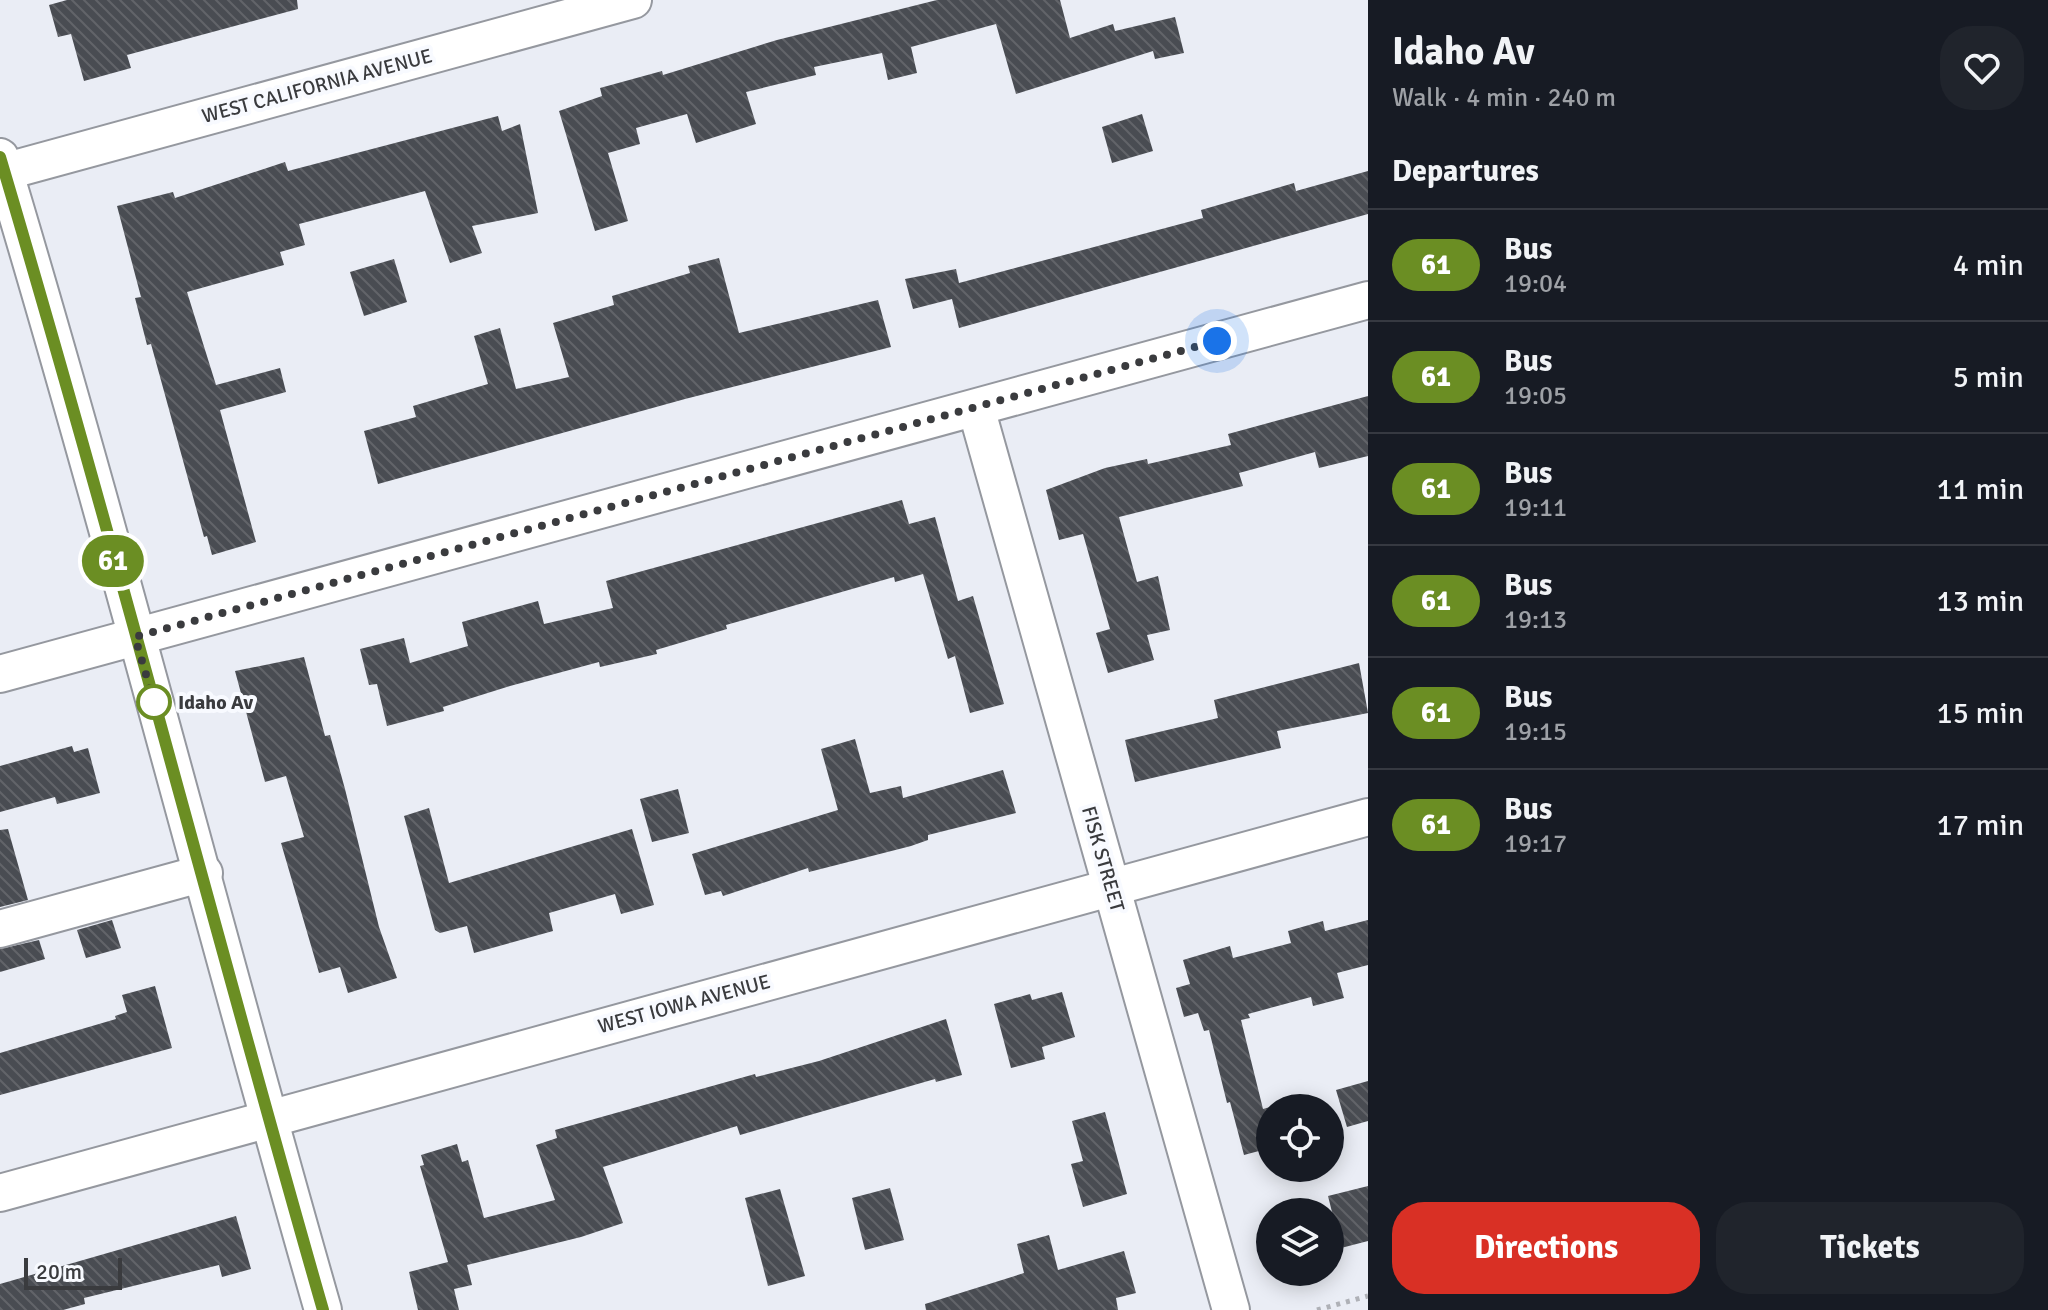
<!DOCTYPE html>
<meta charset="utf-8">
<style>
:root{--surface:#171b24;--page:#20242c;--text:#f1f3f6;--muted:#9ea1a6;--line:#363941;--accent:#d93025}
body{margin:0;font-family:Signika,sans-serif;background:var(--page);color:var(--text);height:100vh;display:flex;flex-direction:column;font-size:30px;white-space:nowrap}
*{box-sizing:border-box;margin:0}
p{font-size:26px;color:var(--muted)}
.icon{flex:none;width:44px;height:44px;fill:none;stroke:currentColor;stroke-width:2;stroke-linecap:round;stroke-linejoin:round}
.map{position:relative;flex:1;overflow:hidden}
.details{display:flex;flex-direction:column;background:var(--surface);width:680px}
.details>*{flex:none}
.badge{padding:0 16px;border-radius:26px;font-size:28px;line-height:52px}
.buttons{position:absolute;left:1256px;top:1094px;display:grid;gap:16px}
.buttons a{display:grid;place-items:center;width:88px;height:88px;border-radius:50%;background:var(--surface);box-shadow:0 4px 20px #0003;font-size:40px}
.scale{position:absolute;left:24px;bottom:20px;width:98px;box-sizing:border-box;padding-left:8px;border:4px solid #3a3b3e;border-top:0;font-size:22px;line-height:28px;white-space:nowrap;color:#3a3b3e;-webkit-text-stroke:6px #f8faff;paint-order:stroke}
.you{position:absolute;width:40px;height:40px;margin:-20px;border:6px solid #fff;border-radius:50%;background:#1a73e8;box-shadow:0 0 0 12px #1a73e833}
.map>.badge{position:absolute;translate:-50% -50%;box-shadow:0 0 0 4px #fff}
h2{padding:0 24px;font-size:30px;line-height:72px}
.round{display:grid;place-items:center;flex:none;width:84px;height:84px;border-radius:32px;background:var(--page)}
.summary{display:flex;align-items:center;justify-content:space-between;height:136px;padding:0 24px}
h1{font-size:38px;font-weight:700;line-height:60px}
.action{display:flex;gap:16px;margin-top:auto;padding:16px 24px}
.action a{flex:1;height:92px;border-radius:32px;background:var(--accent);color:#fff;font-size:32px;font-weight:700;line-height:92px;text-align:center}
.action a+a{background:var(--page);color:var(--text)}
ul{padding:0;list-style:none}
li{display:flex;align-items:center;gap:24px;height:112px;padding:0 24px;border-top:2px solid var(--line)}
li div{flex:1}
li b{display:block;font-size:30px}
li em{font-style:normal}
li .badge{min-width:88px;font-weight:700;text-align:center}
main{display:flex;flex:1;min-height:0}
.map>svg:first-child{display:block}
.building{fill:url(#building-back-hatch)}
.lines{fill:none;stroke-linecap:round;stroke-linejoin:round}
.minor-casing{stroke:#95989f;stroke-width:40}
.path{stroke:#afb1b7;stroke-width:5;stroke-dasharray:4 6;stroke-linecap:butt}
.minor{stroke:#fff;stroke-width:36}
.line-casing{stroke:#fff;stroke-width:18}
.line{stroke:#6b8e23;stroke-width:12}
.walk{stroke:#3a3b3e;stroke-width:8;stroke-dasharray:0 14.4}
.stop-dot{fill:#fff;stroke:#6b8e23;stroke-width:4}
.labels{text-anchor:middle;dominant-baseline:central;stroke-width:8;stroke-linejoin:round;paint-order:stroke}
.street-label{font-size:20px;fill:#3a3b3e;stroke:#f8faff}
.stop-label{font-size:20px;font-weight:bold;fill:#3a3b3e;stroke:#f8faff;text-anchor:start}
</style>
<main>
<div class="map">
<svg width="1368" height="1310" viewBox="0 0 1368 1310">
<defs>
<pattern id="building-back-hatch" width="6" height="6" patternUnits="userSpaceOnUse" patternTransform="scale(2)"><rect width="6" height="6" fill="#494c52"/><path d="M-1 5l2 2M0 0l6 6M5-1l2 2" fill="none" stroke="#626469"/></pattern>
</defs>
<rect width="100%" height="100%" fill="#eaedf5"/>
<g class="building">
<polygon points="67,0 297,0 298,9 127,55 131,68 84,81 71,34 58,37 49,5"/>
<polygon points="937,0 1060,0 1070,38 1113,24 1115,31 1175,17 1184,53 1155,59 1153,51 1016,94 996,24 911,47 917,73 888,80 882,53 814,67 816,75 746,92 756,124 696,143 687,114 636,128 640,144 608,153 628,221 595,231 559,111 602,96 600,88 662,71 663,75 777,40"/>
<polygon points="1142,114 1153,151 1112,163 1102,127"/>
<polygon points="498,116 502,131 520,124 538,213 472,226 482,253 450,263 425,191 299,224 305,245 280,252 284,265 187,292 216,385 280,368 286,392 220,410 256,542 212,555 207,536 204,537 151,344 147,345 135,298 141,297 117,206 173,192 175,198 285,162 288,171"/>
<polygon points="1368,171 1368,214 959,328 952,299 913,309 905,279 956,269 959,283 1203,218 1201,210 1294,183 1296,191"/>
<polygon points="719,258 739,333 878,300 891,347 685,399 378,484 364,431 416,417 413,406 488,384 474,336 500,328 516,389 569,377 553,323 614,305 612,296 690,273 688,266"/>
<polygon points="394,259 407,302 364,316 350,272"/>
<polygon points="1368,396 1368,456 1319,468 1315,452 1239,473 1243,486 1119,517 1137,582 1158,576 1170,630 1147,635 1154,660 1108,673 1096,633 1110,629 1083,534 1059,540 1046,490 1105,468 1147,459 1148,464 1231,445 1228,434"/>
<polygon points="902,500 909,524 935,517 958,601 973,596 1004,704 970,713 955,656 948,659 923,574 895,582 894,577 726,625 727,629 656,650 657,654 600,667 599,662 510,686 443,707 444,711 387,726 377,684 369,685 360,649 404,638 410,663 468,646 462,622 505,610 538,601 544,624 613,608 606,581"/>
<polygon points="304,657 325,736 330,735 345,789 379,927 397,978 348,993 340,967 319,973 281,843 304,837 286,776 265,782 235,671"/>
<polygon points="1359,663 1368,713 1277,731 1281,748 1135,782 1125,740 1218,718 1214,700"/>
<polygon points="855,739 870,793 901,786 903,798 1003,770 1016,813 928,835 928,840 911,846 809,872 808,868 723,896 721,891 705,895 692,854 838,810 821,749"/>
<polygon points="72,746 74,752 88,748 100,793 57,804 55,797 0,812 0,766"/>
<polygon points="678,789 689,833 652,842 640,799"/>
<polygon points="429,808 449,883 632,829 654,905 621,914 615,894 549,913 553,931 474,953 467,926 440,933 435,930 404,816"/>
<polygon points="8,829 28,900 0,907 0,830"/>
<polygon points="112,920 121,948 86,958 77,930"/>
<polygon points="1368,920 1368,965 1337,973 1344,998 1313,1006 1311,997 1248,1014 1250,1018 1241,1020 1263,1109 1270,1107 1270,1148 1244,1155 1230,1102 1227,1103 1209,1030 1204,1031 1198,1013 1184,1017 1176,988 1190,984 1183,960 1230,946 1233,958 1291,943 1288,931 1323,921 1325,931"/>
<polygon points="39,940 45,959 0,972 0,949"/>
<polygon points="155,986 172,1048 0,1095 0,1053 116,1019 115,1016 127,1012 122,995"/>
<polygon points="1062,992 1075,1037 1042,1047 1045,1059 1011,1068 994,1004 1030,994 1032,1000"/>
<polygon points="946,1019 962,1075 936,1082 935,1079 740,1135 737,1126 603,1167 623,1223 581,1237 467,1265 472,1285 454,1289 459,1310 418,1310 409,1272 448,1262 420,1166 424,1165 421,1155 457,1144 462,1162 468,1160 484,1218 555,1200 536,1145 557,1138 555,1130 755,1074 756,1077 819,1061"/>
<polygon points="1368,1081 1368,1121 1347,1127 1336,1090"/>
<polygon points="1105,1112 1127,1194 1083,1207 1071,1164 1083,1161 1072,1121"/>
<polygon points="1368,1186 1368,1241 1341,1248 1328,1196"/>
<polygon points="890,1188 904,1240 865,1250 852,1198"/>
<polygon points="780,1189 805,1276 768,1286 745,1198"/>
<polygon points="236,1216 251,1269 222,1277 219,1265 84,1298 85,1304 63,1310 0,1310 0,1284"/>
<polygon points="1049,1235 1058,1270 1124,1251 1136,1293 1116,1298 1118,1310 926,1310 925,1304 1024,1273 1017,1244"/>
</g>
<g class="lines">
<defs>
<g id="minor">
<path d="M0 157C115 539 213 927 323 1310"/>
<polyline points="0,173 633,0"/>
<polyline points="976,408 1231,1310"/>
<polyline points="0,674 1368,300"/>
<polyline points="0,929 204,873"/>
<polyline points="0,1193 1368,817"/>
</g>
</defs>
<use href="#minor" class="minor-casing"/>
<polyline class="path" points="1317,1310 1368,1296"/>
<use href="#minor" class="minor"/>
</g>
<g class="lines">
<defs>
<path id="line" d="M0 157C114 540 213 927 323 1310"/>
</defs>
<use href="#line" class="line-casing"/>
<use href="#line" class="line"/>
<polyline class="walk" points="154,702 135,637 1217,341"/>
</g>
<circle class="stop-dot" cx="154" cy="702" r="16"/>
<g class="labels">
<g class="street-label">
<text transform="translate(317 86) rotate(-15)">WEST CALIFORNIA AVENUE</text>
<text transform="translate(1103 859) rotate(74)">FISK STREET</text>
<text transform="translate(684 1004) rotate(-15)">WEST IOWA AVENUE</text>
</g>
<g class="stop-label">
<text x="178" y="702">Idaho Av</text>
</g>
</g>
</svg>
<div class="buttons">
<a><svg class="icon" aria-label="locate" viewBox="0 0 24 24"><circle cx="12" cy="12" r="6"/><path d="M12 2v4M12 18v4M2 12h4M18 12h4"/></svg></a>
<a><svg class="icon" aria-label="layers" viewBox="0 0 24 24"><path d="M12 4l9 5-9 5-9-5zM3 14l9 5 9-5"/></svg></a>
</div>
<div class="scale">20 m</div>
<div class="you" style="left:1217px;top:341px"></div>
<b class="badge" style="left:113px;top:561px;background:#6b8e23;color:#fff">61</b>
</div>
<section class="details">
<div class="summary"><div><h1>Idaho Av</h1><p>Walk · 4 min · 240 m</p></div><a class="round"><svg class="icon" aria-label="heart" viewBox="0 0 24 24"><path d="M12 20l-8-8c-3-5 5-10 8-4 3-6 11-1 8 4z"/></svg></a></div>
<h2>Departures</h2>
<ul>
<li><span class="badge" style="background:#6b8e23;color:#fff">61</span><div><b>Bus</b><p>19:04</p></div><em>4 min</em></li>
<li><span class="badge" style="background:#6b8e23;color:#fff">61</span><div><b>Bus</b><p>19:05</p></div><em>5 min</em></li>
<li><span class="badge" style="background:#6b8e23;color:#fff">61</span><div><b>Bus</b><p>19:11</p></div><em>11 min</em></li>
<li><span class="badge" style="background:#6b8e23;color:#fff">61</span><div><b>Bus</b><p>19:13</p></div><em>13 min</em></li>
<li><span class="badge" style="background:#6b8e23;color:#fff">61</span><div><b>Bus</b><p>19:15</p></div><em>15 min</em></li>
<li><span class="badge" style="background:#6b8e23;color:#fff">61</span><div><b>Bus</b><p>19:17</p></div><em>17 min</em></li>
</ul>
<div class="action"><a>Directions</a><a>Tickets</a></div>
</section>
</main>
